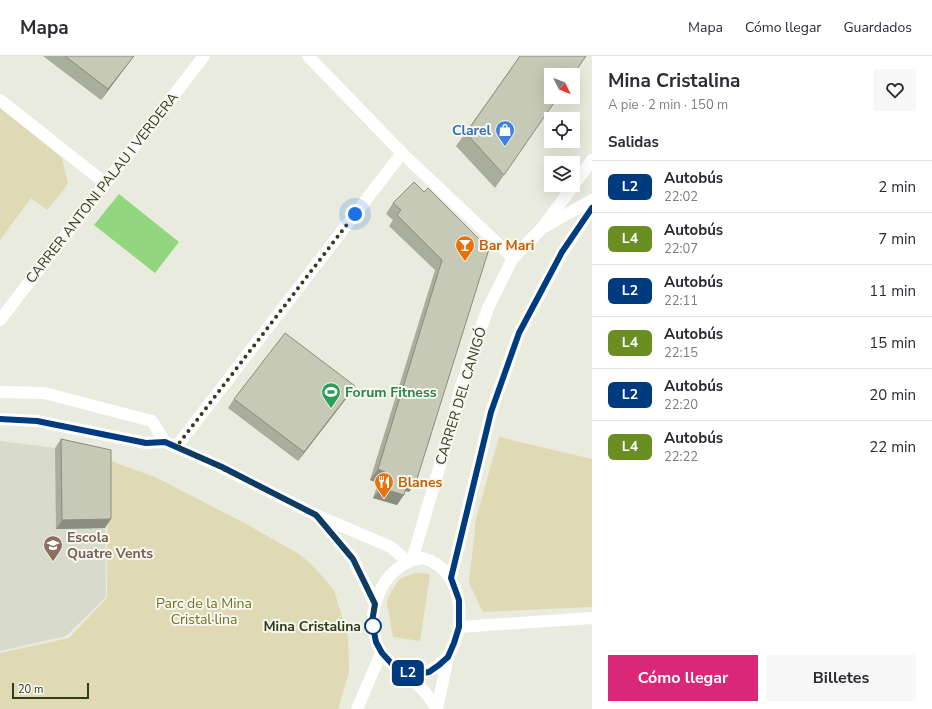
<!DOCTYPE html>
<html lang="es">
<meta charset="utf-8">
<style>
:root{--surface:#fff;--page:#f7f7f7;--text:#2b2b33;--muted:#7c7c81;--line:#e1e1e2;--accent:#db2777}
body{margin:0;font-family:"Nunito Sans",sans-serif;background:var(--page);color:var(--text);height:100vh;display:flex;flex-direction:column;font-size:15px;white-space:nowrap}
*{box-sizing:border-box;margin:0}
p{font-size:13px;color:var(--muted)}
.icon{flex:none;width:22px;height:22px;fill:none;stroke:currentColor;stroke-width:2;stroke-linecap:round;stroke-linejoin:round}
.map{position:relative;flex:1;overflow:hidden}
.sheet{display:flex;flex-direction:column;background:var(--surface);width:340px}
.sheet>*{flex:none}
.badge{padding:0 8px;border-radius:6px;font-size:14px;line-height:26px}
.needle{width:26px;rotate:133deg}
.tools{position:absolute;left:544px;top:12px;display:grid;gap:8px}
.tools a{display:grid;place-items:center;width:36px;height:36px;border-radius:0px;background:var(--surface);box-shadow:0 4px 16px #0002;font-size:20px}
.scale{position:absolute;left:12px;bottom:10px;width:77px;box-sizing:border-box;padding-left:4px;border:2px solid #313c1d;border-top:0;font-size:11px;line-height:14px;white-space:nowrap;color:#313c1d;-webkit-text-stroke:3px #f6f7ee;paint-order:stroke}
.you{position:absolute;width:20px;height:20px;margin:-10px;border:3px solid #fff;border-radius:50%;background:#1a73e8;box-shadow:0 0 0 6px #1a73e833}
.map>.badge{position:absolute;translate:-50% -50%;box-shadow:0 0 0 2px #fff}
h2{padding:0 16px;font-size:15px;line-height:36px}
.round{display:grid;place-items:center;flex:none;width:42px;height:42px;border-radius:0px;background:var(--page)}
.headline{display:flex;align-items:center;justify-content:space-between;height:68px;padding:0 16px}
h1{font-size:19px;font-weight:700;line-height:30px}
.action{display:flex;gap:8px;margin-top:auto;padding:8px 16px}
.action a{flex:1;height:46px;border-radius:0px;background:var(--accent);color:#fff;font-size:16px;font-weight:700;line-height:46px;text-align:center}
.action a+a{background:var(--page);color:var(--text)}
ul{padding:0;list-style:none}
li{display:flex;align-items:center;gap:12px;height:52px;padding:0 16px;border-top:1px solid var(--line)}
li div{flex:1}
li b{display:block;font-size:15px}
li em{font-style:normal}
li .badge{min-width:44px;font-weight:700;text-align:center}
header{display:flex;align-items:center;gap:24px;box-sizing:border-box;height:56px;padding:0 20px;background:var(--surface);border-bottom:1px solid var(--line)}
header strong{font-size:19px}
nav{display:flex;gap:22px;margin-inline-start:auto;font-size:14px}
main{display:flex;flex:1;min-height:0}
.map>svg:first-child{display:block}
.built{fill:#d8dbcb}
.green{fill:#dfdab3}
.water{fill:#92d67f}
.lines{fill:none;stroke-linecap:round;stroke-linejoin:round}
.minor{stroke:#fff;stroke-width:12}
.tertiary{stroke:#fff;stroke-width:12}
.wall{fill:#a9ad9c}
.shaded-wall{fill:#8a8d7f}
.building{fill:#c5c9b5;stroke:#8a8d7f}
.line-casing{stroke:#fff;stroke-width:9}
.line{stroke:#003b80;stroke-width:6}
.walk{stroke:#313c1d;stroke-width:4;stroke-dasharray:0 7.2}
.stop-dot{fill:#fff;stroke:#003b80;stroke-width:2}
.labels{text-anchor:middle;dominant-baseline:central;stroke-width:4;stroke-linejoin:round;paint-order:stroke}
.shop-label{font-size:14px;font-weight:bold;fill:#366cbe;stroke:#f6f7ee;text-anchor:end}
.street-label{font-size:14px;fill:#313c1d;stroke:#f6f7ee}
.food-label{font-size:14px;font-weight:bold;fill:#c56008;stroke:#f6f7ee;text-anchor:start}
.leisure-label{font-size:14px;font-weight:bold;fill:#27864d;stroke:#f6f7ee;text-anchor:start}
.education-label{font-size:14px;font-weight:bold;fill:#785e54;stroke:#f6f7ee;text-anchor:start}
.park-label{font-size:14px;fill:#707123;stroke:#f6f7ee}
.stop-label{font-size:14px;font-weight:bold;fill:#313c1d;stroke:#f6f7ee;text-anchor:end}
</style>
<header>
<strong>Mapa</strong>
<nav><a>Mapa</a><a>Cómo llegar</a><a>Guardados</a></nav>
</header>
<main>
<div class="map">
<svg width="592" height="653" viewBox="0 0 592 653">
<rect width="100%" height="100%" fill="#e8ebdd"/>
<polygon class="built" points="0,385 55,392 105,403 106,541 66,580 0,595"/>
<g class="green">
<polygon points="0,52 62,102 68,128 47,154 31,142 0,184"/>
<polygon points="499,381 592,403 592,551 483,556 469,527 476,463"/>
<polygon points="108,404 155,421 248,469 299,498 314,511 334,534 348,581 349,616 338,653 0,653 0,597 69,582 107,542"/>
<polygon points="416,517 430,518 420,585 393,581 387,547 389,540 396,528 401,522"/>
</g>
<polygon class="water" points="119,138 179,186 155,217 94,169"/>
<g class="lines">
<g class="minor">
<polyline points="308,0 402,97 513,202"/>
<polyline points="0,44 105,127"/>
<polyline points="546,170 592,144"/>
<polyline points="0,264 204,0"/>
<polyline points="0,336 44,337 152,365 165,386"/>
<polyline points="0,363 37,365 146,387 165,386 221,411 316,459 391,491 408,506"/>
<polyline points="177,390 402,97"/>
<polyline points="318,461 353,503 375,548"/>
<polyline points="412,504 448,382 461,330 488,252 513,202 542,172 592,104"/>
<polyline points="459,571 592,562"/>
<polyline points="357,653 381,597"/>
</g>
<g class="tertiary">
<path d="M422 502C473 513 471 605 423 617 415 619 407 618 400 613 391 608 383 601 379 592 364 562 378 521 408 506 412 504 417 503 422 502Z"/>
<polyline points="451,522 491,356 519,277 562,197 592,152"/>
<polyline points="405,616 425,636 437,653"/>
<polyline points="437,653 448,601"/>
</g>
</g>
<g class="wall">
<polygon points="43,0 134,0 101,44"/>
<polygon points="520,0 504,119 495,132 456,90"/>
<polygon points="424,136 489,193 409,436 405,435 397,449 373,442 378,427 370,424 435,214 389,170 393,164 386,158 393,147"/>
<polygon points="349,339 298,405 228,352 234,343"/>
<polygon points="61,383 105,472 56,473 55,392"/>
</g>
<g class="shaded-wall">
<polygon points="134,0 101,44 108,33"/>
<polygon points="355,330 349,339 298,405 304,396"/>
<polygon points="378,413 385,416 378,427 370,424"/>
<polygon points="408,424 416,426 409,436 401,434"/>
<polygon points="381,432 404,439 397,449 373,442"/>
<polygon points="111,463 105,472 56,473 62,464"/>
</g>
<g class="building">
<polygon points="65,0 134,0 108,33"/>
<polygon points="520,0 586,0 573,19 551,19 551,41 558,41 504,119 466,77"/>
<polygon points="414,126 424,136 428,132 489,193 416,426 408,424 404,439 381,432 385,416 378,413 442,204 397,159 401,154 393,147"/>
<polygon points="285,277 355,330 304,396 234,343"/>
<polygon points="61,383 111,394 111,463 62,464"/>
</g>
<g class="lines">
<defs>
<polyline id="line" points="0,363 37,365 146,387 165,386 222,411 316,459 353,503 375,548 372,566 376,586 382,597 392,608 404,616 418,618 429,616 439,609 448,601 454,587 459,571 459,544 451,522 491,356 519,277 562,196 592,152"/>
</defs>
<use href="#line" class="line-casing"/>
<use href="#line" class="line"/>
<polyline class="walk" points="355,158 177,390 316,459 353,503 375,548 372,566 374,574 373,570"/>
</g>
<defs>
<symbol id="shop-pin" viewBox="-11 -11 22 30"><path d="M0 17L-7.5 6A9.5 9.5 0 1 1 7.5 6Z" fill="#3f7fe0" stroke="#f6f7ee"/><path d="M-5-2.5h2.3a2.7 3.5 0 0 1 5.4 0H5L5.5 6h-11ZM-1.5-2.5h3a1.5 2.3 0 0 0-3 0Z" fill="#fff"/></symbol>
<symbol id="bar-pin" viewBox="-11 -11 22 30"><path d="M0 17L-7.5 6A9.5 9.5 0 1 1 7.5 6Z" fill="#e8710a" stroke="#f6f7ee"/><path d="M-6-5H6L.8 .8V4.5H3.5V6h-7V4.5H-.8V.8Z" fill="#fff"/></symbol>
<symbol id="stadium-pin" viewBox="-11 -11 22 30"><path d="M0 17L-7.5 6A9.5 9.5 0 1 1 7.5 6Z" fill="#2e9e5b" stroke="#f6f7ee"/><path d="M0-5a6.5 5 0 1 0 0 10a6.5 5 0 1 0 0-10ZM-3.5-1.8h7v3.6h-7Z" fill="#fff"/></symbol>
<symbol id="restaurant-pin" viewBox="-11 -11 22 30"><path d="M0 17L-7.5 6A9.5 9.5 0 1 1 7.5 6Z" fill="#e8710a" stroke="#f6f7ee"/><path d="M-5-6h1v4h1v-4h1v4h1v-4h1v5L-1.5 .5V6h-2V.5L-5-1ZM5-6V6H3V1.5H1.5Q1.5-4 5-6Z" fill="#fff"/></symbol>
<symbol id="school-pin" viewBox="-11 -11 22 30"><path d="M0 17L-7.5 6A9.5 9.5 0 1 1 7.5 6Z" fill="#8d6e63" stroke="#f6f7ee"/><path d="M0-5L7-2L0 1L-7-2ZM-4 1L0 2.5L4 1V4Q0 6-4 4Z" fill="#fff"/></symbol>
</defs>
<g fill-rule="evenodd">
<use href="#shop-pin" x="494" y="63" width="22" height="30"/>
<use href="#bar-pin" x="454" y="178" width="22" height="30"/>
<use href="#stadium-pin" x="320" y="325" width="22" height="30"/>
<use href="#restaurant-pin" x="373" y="415" width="22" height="30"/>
<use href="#school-pin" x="42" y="478" width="22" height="30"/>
</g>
<circle class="stop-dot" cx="373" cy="570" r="8"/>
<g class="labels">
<g class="shop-label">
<text x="491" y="74">Clarel</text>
</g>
<g class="street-label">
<text transform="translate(102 132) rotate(-52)">CARRER ANTONI PALAU I VERDERA</text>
<text transform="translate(461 340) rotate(-73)">CARRER DEL CANIGÓ</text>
</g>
<g class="food-label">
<text x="479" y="189">Bar Mari</text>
<text x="398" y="426">Blanes</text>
</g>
<g class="leisure-label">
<text x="345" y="336">Forum Fitness</text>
</g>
<g class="education-label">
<text x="67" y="481">Escola<tspan x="67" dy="16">Quatre Vents</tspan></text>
</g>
<g class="park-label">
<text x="204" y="547">Parc de la Mina<tspan x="204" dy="16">Cristal·lina</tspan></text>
</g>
<g class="stop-label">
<text x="361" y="570">Mina Cristalina</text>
</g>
</g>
</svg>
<div class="tools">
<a><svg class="needle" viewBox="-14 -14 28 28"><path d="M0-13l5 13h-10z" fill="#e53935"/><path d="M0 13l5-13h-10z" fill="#7c7c81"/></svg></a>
<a><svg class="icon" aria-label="locate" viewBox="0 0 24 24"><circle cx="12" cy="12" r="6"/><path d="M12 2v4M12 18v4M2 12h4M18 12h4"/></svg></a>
<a><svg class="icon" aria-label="layers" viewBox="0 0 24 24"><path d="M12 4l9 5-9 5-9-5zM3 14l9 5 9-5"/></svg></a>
</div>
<div class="scale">20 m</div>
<div class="you" style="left:355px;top:158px"></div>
<b class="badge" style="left:408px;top:617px;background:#003b80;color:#fff">L2</b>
</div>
<section class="sheet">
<div class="headline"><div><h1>Mina Cristalina</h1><p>A pie · 2 min · 150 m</p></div><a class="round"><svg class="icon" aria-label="heart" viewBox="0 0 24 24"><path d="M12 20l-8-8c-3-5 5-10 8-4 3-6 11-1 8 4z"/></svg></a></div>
<h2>Salidas</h2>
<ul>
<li><span class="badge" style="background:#003b80;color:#fff">L2</span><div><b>Autobús</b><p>22:02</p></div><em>2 min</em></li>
<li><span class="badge" style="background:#6b8e23;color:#fff">L4</span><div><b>Autobús</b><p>22:07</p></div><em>7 min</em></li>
<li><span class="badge" style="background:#003b80;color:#fff">L2</span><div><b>Autobús</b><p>22:11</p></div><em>11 min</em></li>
<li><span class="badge" style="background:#6b8e23;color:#fff">L4</span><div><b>Autobús</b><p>22:15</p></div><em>15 min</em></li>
<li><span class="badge" style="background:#003b80;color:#fff">L2</span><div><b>Autobús</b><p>22:20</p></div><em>20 min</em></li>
<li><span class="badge" style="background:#6b8e23;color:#fff">L4</span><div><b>Autobús</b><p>22:22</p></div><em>22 min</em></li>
</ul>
<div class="action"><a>Cómo llegar</a><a>Billetes</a></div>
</section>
</main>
